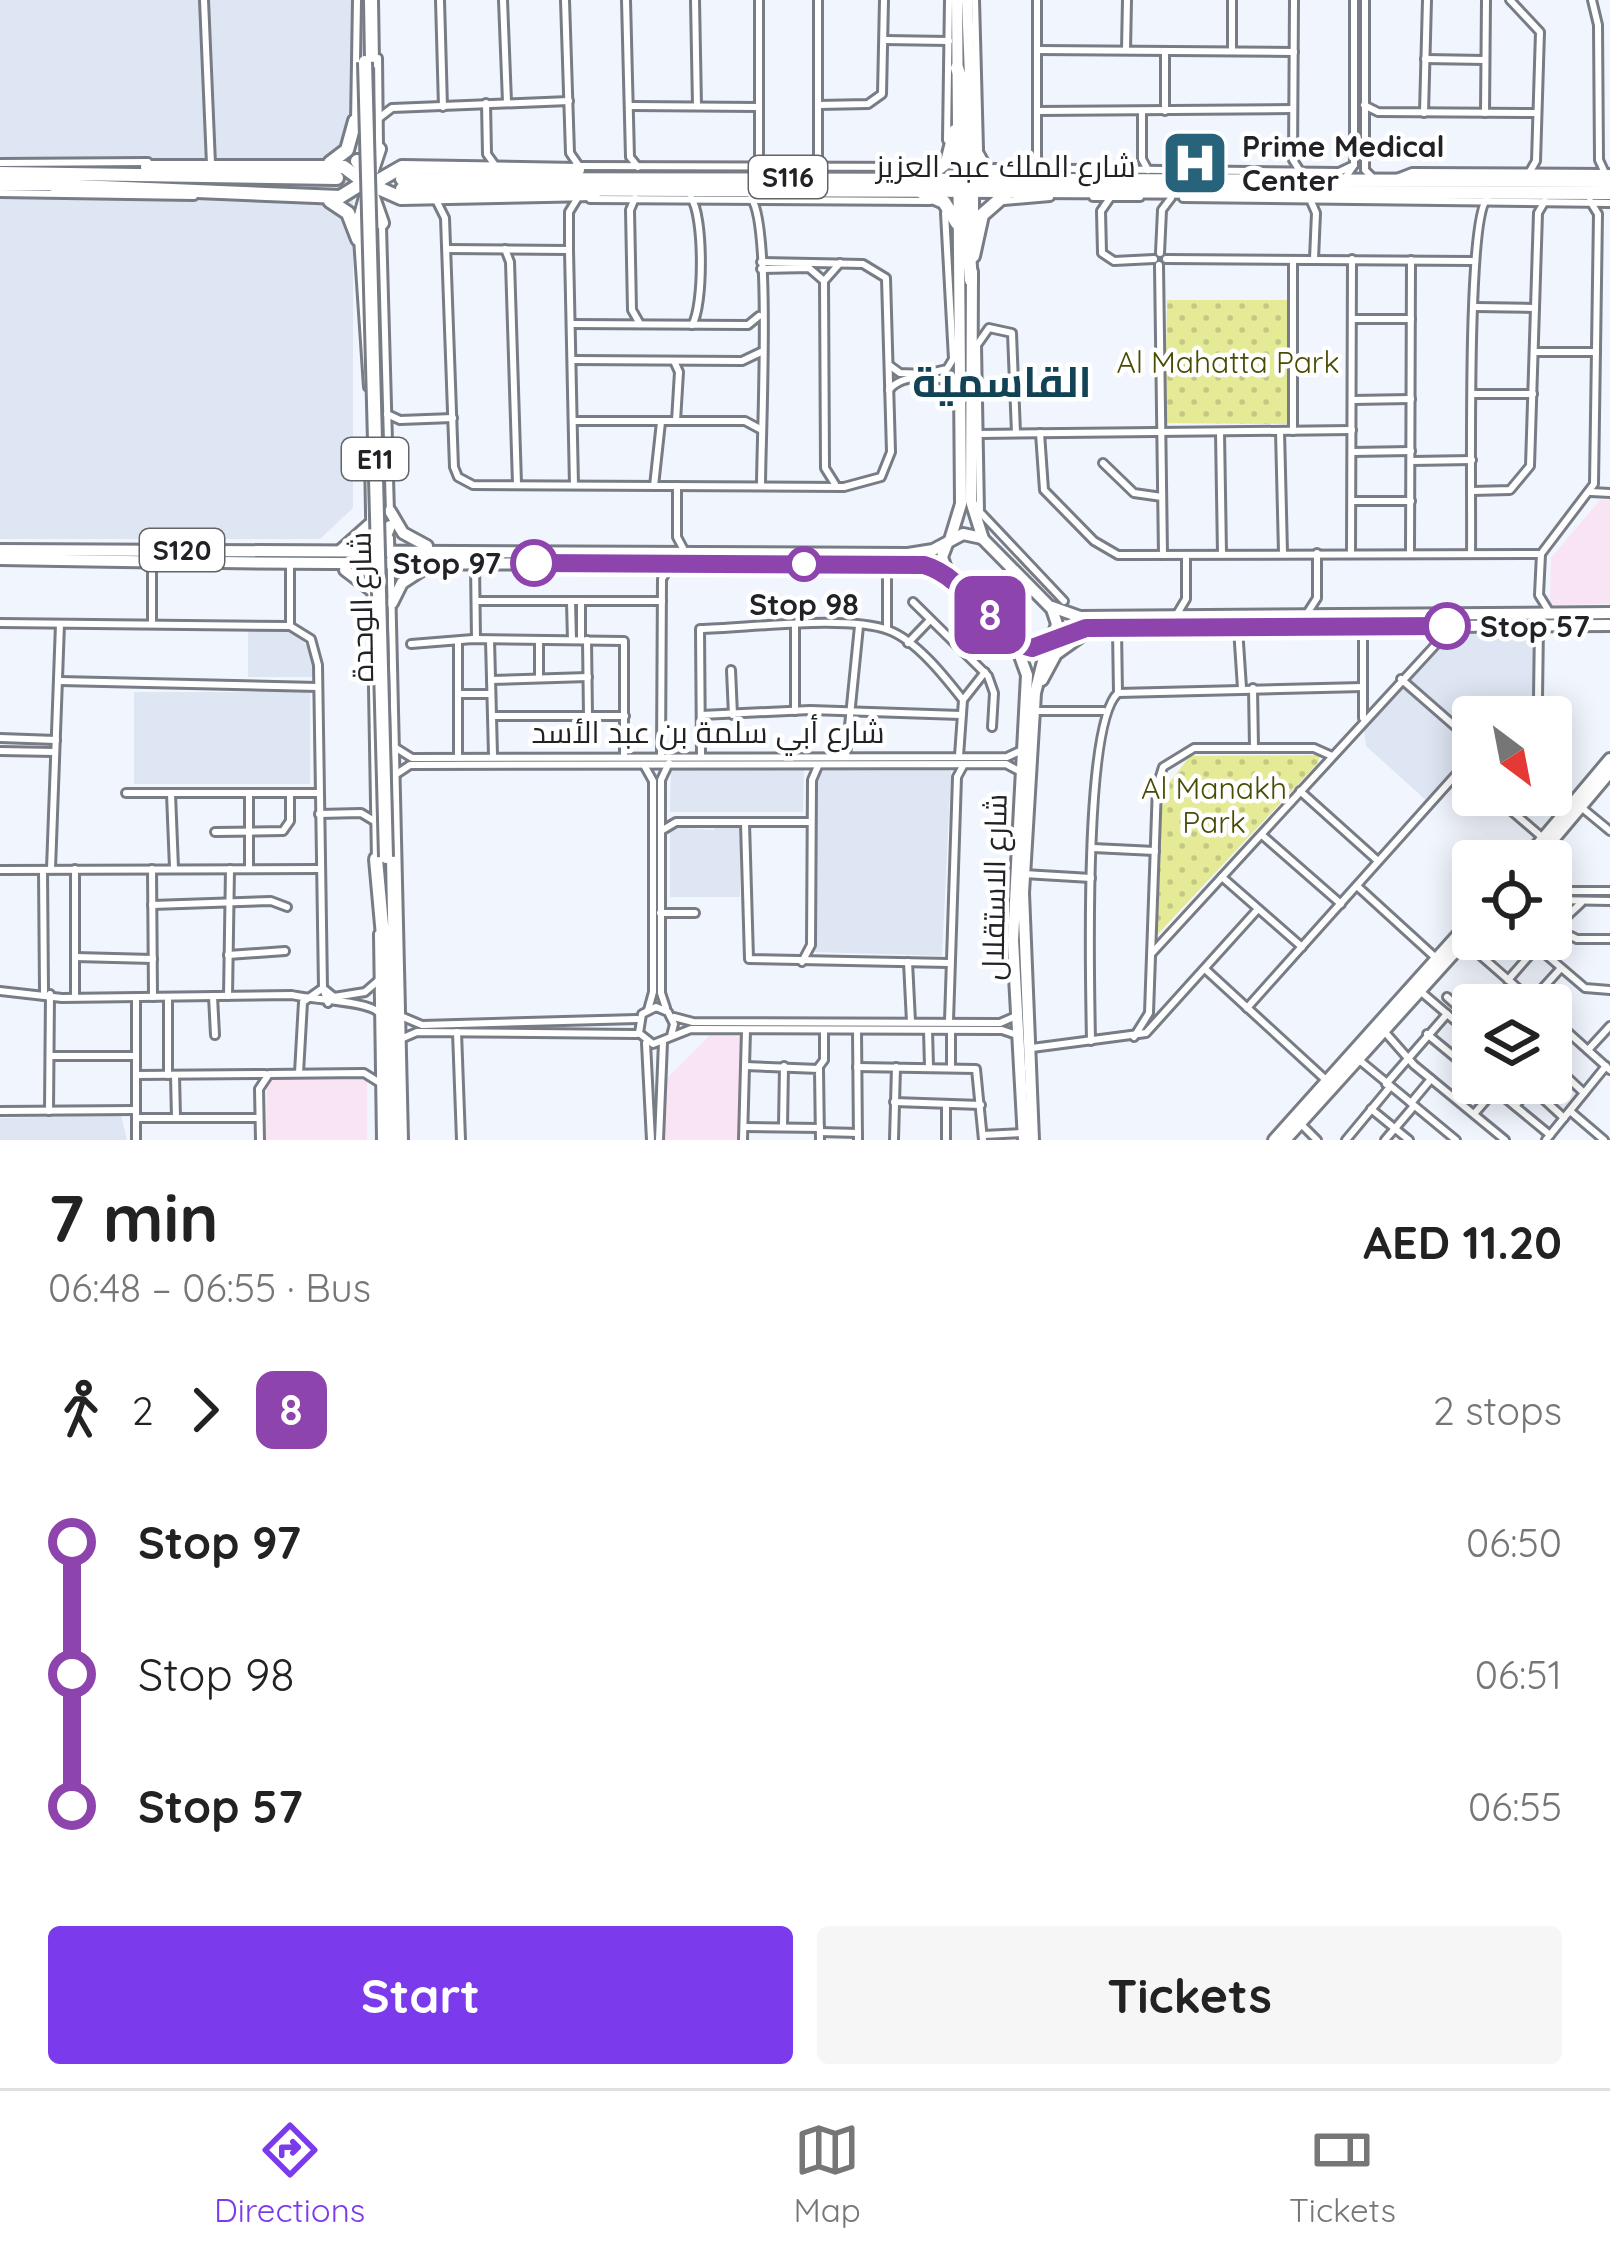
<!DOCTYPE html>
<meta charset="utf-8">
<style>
:root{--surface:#fff;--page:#f6f6f6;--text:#222;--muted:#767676;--line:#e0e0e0;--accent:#7c3aed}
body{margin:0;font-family:Quicksand,Cairo,sans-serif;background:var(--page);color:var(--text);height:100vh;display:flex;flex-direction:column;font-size:45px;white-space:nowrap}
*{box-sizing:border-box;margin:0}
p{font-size:39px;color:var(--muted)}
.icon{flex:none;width:66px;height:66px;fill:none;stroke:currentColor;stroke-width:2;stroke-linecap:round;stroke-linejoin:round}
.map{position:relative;height:1140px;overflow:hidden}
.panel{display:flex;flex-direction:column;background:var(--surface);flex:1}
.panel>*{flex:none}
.badge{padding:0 24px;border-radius:18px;font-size:42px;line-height:78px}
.needle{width:78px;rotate:148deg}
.controls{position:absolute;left:1452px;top:696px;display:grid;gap:24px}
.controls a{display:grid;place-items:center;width:120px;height:120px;border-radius:12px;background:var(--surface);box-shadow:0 6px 30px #0003;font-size:60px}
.map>.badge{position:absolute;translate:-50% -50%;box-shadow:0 0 0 6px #fff}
.legs{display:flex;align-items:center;gap:18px;height:132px;padding:0 48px;font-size:39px}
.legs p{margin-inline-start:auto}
.headline{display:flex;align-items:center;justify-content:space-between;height:204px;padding:0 48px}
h1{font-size:66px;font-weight:800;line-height:90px}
.button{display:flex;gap:24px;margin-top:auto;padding:24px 48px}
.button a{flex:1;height:138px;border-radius:12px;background:var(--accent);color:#fff;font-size:48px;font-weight:800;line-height:138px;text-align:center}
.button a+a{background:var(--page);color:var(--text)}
ul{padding:0 48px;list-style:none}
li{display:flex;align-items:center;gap:42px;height:132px;font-size:45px}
li i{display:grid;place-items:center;width:18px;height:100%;margin:0 15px;background:currentColor}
li i::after{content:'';width:30px;height:30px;margin:-15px;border:9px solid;border-radius:50%;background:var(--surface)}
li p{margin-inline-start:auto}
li:first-child i{background:linear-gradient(#0000 50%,currentColor 0)}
li:last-child i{background:linear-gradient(currentColor 50%,#0000 0)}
.dock{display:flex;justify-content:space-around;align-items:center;height:168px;border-top:3px solid var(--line);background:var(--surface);font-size:33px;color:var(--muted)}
.dock a{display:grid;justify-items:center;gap:6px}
.dock .active{color:var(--accent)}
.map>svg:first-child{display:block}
.commercial{fill:#f9e4f3}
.built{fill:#dee6f3}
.park{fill:url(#park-dots)}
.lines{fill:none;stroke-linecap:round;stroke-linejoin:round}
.minor-casing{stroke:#777c85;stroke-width:12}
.major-casing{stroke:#777c85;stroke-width:16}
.highway-casing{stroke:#777c85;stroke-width:18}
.minor{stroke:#fff;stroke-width:6}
.major{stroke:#fff;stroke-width:10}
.highway{stroke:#fff;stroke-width:12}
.highway-bridge-casing{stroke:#777c85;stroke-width:18;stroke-linecap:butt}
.highway-bridge{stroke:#fff;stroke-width:12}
.line-1-casing{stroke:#fff;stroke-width:27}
.line-1{stroke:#8e44ad;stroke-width:18}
.stop-1-dot{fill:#fff;stroke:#8e44ad;stroke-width:6}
.labels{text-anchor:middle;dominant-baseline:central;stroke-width:9;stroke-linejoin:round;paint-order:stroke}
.shield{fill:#fff;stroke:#636467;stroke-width:3}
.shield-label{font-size:27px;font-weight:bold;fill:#202226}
.poi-label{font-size:30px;font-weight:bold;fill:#202226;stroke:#fff;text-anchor:start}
.street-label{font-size:30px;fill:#202226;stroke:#fff}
.park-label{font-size:30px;fill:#4a4c04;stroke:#fff}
.stop-label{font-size:30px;font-weight:bold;fill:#202226;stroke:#fff;text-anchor:end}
.district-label{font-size:42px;font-weight:bold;fill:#114255;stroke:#fff}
</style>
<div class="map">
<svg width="1610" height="1140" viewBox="0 0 1610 1140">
<defs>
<pattern id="park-dots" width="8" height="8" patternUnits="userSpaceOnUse" patternTransform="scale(3)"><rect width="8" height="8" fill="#e5ea97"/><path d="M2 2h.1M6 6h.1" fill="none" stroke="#c4c882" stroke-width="1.8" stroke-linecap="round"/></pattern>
</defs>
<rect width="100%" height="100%" fill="#f1f5fe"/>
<g class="commercial">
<polygon points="1600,500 1610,500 1610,604 1550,605 1551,558"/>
<polygon points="712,1033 743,1037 742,1140 663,1140 665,1080"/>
<polygon points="367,1075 367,1140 266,1140 267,1078"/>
</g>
<g class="built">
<polygon points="0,0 353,0 353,508 320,539 0,539"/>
<polygon points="292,629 312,652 312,677 248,677 248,630"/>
<polygon points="1451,632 1533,635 1534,703 1526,717 1473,717 1473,736 1411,680"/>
<polygon points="1403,687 1469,748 1427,801 1366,746 1364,731"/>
<rect x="134" y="692" width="176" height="92"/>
<polygon points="804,767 803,812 670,812 671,769"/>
<polygon points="945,769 951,771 942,956 814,952 818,770"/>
<polygon points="715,825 740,828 740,897 670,897 670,827 714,830"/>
<polygon points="121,1115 127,1140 0,1140 0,1118"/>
</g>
<g class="park">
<polygon points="1167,300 1291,300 1287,424 1165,423"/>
<polygon points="1320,755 1318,763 1156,936 1162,792 1190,756"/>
</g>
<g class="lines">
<defs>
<g id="minor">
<polyline points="204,0 211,164"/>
<polyline points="440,0 443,107"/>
<polyline points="503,0 507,102"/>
<polyline points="565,0 570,153 579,166"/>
<polyline points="626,0 630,157 638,167"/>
<polyline points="695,0 697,106"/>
<polyline points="759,0 759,158 766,168"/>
<polyline points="818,0 818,159 824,169"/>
<polyline points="975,0 979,149"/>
<polyline points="1037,0 1037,158 1043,169"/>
<polyline points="1294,0 1293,160 1300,171"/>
<polyline points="1365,0 1365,170 1372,177"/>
<polyline points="1510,0 1540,32 1536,161 1529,173"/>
<polyline points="1592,0 1598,25 1599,160 1605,173"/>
<polyline points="884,40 949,41"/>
<polyline points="1037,50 1294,52"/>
<polyline points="1126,50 1127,0"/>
<polyline points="1232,50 1232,0"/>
<polyline points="378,58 379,147"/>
<polyline points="1425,59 1485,60"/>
<polyline points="486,103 487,154 497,168"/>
<polyline points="818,105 868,104 882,94 884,0"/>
<polyline points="1364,105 1378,112 1537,113"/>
<polyline points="631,106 759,107"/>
<polyline points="1037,111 1293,109"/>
<polyline points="1142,111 1142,159 1148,170"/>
<polyline points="1165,111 1165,51"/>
<polyline points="1424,113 1427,0"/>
<polyline points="1485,113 1486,0"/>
<polyline points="379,118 392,108 569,101"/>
<polyline points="355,123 357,0"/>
<polyline points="947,140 949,0"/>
<polyline points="0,163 148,162"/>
<polyline points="575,166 933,167"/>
<polyline points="994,168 1339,172 1354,165"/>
<polyline points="1399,177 1412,172 1610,173"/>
<polyline points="1345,178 1354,165 1354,0"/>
<polyline points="0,193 194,196"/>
<polyline points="1093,197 1140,197"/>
<polyline points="635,198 630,210 632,310 640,324"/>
<path d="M691 198C704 215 704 307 692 325"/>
<path d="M751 198C772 224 761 438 761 486"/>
<polyline points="1110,198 1101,211 1102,253 1114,261 1154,259"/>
<polyline points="1183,198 1610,203"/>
<polyline points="590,199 930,201"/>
<polyline points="1310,199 1316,213 1314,259"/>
<polyline points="436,200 445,218 454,467 458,477 473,485 844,487 881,477 891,452 886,278 863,264 761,262"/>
<polyline points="1004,201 1050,197"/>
<polyline points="382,226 390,513"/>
<polyline points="358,238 368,387"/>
<polyline points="447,249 569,250"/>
<polyline points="505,249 510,262 517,484"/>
<polyline points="1160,253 1162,210 1171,198"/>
<polyline points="1166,259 1474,261"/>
<polyline points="1159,265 1163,555"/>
<polyline points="761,269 809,268 824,281"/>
<polyline points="1475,307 1535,308"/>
<polyline points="1352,319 1411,319"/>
<polyline points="571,324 748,325 759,316"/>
<polyline points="1534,352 1596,352"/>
<polyline points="572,360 742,361 761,352"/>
<polyline points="674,361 679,372 676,421"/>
<polyline points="889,365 900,373 926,374"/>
<polyline points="925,374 947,369 953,359 945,213"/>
<path d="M889 390C902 373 943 374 958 387"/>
<polyline points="1473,394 1533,394"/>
<polyline points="1352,400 1411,399"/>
<polyline points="387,414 400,420 453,418"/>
<polyline points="575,421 745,421 760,429"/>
<polyline points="1280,431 1283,553"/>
<polyline points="1293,431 1293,260"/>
<polyline points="1220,432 1222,554"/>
<polyline points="1016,433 1012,333 989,328 977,345 980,512 1064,601"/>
<polyline points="1040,433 1044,490 1094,541 1118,555 1541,554"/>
<polyline points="979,434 1352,430"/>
<polyline points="1352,452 1411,451"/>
<polyline points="369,454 376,861"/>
<polyline points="1411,461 1472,460"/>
<polyline points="1103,463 1134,493 1162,497"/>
<polyline points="835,484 825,468 824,281 840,263"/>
<polyline points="574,485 569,250 569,212 577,199"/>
<polyline points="654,486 661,422"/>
<polyline points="677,486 677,537 685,552"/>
<polyline points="1472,491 1510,490 1530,466 1538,213 1545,201"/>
<polyline points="1591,492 1610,493"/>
<polyline points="1352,501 1411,501"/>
<polyline points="390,538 404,1140"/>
<polyline points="1351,553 1352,259"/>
<polyline points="1410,553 1411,260"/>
<path d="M1471 553C1472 503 1466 220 1487 199"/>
<polyline points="1541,554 1594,484 1598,214 1590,201"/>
<polyline points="1541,554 1539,595 1550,613"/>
<polyline points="290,564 290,626"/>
<polyline points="887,564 887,629"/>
<polyline points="475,565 476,639"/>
<polyline points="476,601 662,601"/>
<polyline points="571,602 572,640"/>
<polyline points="913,602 988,676 994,693 992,727"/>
<polyline points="1308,612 1317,598 1317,553"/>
<polyline points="1177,614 1186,599 1186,555"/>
<polyline points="0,623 290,626 311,639 318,665 323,988 328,1003"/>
<polyline points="152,623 152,564"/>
<polyline points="1238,628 1242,688"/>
<polyline points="1363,629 1363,718"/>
<polyline points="1117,630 1118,693"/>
<polyline points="490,640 493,755"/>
<polyline points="539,640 539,678"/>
<polyline points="581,640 581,601"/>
<polyline points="587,640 588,716"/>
<polyline points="908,643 930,620"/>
<polyline points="411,644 473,639 624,641 624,754"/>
<polyline points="731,670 733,715"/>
<polyline points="1401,679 1473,742"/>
<polyline points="491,680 588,677"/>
<polyline points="60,681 318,687"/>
<polyline points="1253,688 1254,748"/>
<polyline points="1118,693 1363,687"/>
<polyline points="459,694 491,694"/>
<polyline points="963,700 985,672"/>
<polyline points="795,711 795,626"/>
<polyline points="1036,711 1104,711"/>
<polyline points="701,715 810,710 961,715"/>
<polyline points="492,716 625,716"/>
<polyline points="1532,717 1538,698 1539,625"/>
<polyline points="0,738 56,740"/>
<polyline points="396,748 412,758 1007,757 1020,751"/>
<polyline points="0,751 55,752"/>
<polyline points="661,755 662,579 670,566"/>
<path d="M701 756 700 629C747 628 848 615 888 630 916 640 945 677 963 700L959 756"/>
<polyline points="846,756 859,626"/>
<polyline points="1473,756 1467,767 1473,777"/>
<polyline points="458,757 458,641"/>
<polyline points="644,765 653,781 653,992 648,1010"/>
<polyline points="398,773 410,765 1006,764 1021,772"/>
<polyline points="1300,791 1378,861"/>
<polyline points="126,793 319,793"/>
<polyline points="171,794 174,868"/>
<polyline points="1493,795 1543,838"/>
<polyline points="1581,807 1610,831"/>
<polyline points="319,814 361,813 376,822"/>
<polyline points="745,823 749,959 949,963"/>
<polyline points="661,831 676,822 810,822"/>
<polyline points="215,832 283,831 290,821 290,793"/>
<polyline points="1262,835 1341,904"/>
<polyline points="1093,848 1155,851"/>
<polyline points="51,869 60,624"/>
<polyline points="152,869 153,997"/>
<polyline points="249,869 249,794"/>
<polyline points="0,870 320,869"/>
<polyline points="43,870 44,992"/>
<polyline points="1024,874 1091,878"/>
<polyline points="1222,877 1302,947"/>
<polyline points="1357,886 1437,959"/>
<polyline points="1551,891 1610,891"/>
<polyline points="1551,900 1610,901"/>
<polyline points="152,905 271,901 287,907"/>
<polyline points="660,913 695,913"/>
<polyline points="1554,928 1577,939 1610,939"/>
<polyline points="1551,931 1581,903"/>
<polyline points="378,934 381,1140"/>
<polyline points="1464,941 1537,1005"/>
<polyline points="1537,947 1585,988 1610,990"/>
<polyline points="1152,953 1451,628"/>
<polyline points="228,955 285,951"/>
<polyline points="75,957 153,959"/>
<polyline points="802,962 811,945 812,780 818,766"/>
<polyline points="908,962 911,1022"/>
<polyline points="1205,969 1326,1080"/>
<polyline points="1508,980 1544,939"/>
<path d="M0 991 62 998 292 995C313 1000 367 1001 378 1012"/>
<polyline points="1420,991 1447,1014"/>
<polyline points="213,996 215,1035"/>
<polyline points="228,996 230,869"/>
<polyline points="75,997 75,869"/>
<polyline points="1447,997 1468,1016"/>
<polyline points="1532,1000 1561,968"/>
<polyline points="666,1008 661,993 661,780 669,763"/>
<polyline points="1247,1008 1470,759"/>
<polyline points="403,1017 422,1025 637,1019"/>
<polyline points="674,1017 693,1022 1000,1023 1016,1016"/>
<polyline points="1551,1017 1610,1070"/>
<polyline points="949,1021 957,777 963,766"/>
<polyline points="857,1030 858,1140"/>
<polyline points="928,1030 929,1067"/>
<polyline points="951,1030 951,1067"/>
<polyline points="1384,1031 1414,1065 1505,1140"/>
<polyline points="457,1032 461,1140"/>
<polyline points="1427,1034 1473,1072"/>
<polyline points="671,1036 674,1024 668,1012 656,1007 642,1014 639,1033 653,1044 691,1029 1002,1030 1017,1035"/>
<polyline points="1134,1037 1149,1013 1157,786 1163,767 1194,748 1314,748 1332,756"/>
<polyline points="403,1038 417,1032 637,1034"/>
<path d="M1091 1041C1090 984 1083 724 1118 693"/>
<polyline points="646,1043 651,1140"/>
<polyline points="1032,1048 1146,1033 1258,909"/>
<polyline points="1588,1050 1610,1026"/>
<polyline points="50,1056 136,1056"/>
<polyline points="1358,1059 1456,1140"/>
<polyline points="1551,1062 1584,1093"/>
<polyline points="745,1066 819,1069 820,1140"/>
<polyline points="857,1067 976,1069 983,1140"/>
<polyline points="818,1068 824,1060 824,1030"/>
<polyline points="299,1073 303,1002 323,988 334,997 365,992 380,979"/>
<polyline points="136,1075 265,1074"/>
<polyline points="168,1075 168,997"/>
<polyline points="175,1075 176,1118"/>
<polyline points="1487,1083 1550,1135"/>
<polyline points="1526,1083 1564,1118"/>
<polyline points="1386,1084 1447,1014 1473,1036"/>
<polyline points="894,1102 981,1105"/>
<polyline points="1411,1103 1431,1079"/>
<polyline points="1515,1106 1535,1083"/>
<polyline points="1371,1109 1409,1140"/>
<polyline points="0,1111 136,1110"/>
<polyline points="49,1111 50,994"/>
<polyline points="1570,1111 1604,1140"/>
<polyline points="1474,1114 1501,1083"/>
<polyline points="136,1118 259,1118"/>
<polyline points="1300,1123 1317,1140"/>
<polyline points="745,1127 820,1128"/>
<polyline points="783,1127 784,1066"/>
<polyline points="820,1132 858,1133"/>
<polyline points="983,1135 1023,1133"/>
<polyline points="136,1140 136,998"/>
<polyline points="260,1140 259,1089 269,1074 364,1073 380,1083"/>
<polyline points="659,1140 663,1042"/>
<polyline points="743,1140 746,1030"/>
<polyline points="894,1140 896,1067"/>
<polyline points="946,1140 946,1104"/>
<polyline points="1346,1140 1390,1087"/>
<polyline points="1385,1140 1414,1106"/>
<polyline points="1546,1140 1606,1066"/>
</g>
<g id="major">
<polyline points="967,0 973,152"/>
<polyline points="973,236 973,182"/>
<polyline points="972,272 971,501 983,539"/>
<polyline points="390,511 403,533 427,546"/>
<polyline points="950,540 961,504 957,0"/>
<polyline points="947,544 942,557 948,575 1021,645 1038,648 1064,634 1092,628 1610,625"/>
<polyline points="0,550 908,554 933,550 963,534 982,538 1052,609 1057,624 1052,640"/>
<polyline points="341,550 369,525"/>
<polyline points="379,554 390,526"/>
<path d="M0 559C305 565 610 563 915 564L948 575"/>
<polyline points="374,564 468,557"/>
<polyline points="345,570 370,589"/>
<polyline points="392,603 402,583 425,568"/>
<polyline points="1052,607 1080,617 1610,613"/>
<polyline points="1015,642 1027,675 1013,940 1024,1140"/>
<polyline points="1042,680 1056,654 1084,634"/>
<polyline points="1524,861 1610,759"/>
<polyline points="1535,861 1610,772"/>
<polyline points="1033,1140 1023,893 1035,693 1048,642"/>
<polyline points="1274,1140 1473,918"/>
<polyline points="1285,1140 1473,932"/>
</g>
<g id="highway">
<polyline points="371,0 372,62"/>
<polyline points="957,68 964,88 968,185"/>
<polyline points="973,147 984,167 1003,179"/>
<polyline points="357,161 376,187 401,198 594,194"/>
<polyline points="330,163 347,150 355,121"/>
<polyline points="147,167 344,167 369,186 382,223"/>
<polyline points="0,173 337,178"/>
<polyline points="926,178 947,162 955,131"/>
<polyline points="402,179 1610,181"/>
<polyline points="0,184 60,184"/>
<polyline points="53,185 340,197 369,179 379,149"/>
<polyline points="964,187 971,280"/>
<polyline points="402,189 1610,193"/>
<polyline points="923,193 944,202 957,223"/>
<polyline points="330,201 348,213 358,239"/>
<polyline points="357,230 369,186 402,167 578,170"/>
<polyline points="973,256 982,215 1007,193"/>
<polyline points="393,856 398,1140"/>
<polyline points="376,859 383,936"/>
<polyline points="386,930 388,1140"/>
</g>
</defs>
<use href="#minor" class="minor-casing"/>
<use href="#major" class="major-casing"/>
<use href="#highway" class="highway-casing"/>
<use href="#minor" class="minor"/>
<use href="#major" class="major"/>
<use href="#highway" class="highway"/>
<defs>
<polyline id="highway-bridge" points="365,62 386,857"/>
</defs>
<use href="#highway-bridge" class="highway-bridge-casing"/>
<use href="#highway-bridge" class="highway-bridge"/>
</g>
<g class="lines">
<defs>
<path id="line-1" d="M534 563 924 565C970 578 989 638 1032 648L1086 628 1447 626"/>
</defs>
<use href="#line-1" class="line-1-casing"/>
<use href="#line-1" class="line-1"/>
</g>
<defs>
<symbol id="hospital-square" viewBox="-11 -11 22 22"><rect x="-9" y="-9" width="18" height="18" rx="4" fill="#27637b" stroke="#fff"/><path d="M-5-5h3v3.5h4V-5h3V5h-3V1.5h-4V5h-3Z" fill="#fff"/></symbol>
</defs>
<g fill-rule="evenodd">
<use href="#hospital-square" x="1157" y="125" width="76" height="76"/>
</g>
<g class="stop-1-dot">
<circle cx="534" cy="563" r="21"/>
<circle cx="804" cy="564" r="15"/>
<circle cx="1447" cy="626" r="21"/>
</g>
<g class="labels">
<g class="shield">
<rect x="749" y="156" width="78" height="42" rx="9"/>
<rect x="342" y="438" width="66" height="42" rx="9"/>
<rect x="140" y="529" width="84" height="42" rx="9"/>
</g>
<g class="shield-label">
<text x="788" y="177">S116</text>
<text x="375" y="459">E11</text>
<text x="182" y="550">S120</text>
</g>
<g class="poi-label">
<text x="1242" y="146">Prime Medical<tspan x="1242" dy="34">Center</tspan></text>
</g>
<g class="street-label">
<text x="1006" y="166">شارع الملك عبد العزيز</text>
<text transform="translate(361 607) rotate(-91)">شارع الوحدة</text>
<text x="708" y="732">شارع أبي سلمة بن عبد الأسد</text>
<text transform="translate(994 887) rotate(-89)">شارع الاستقلال</text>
</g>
<g class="park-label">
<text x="1228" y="362">Al Mahatta Park</text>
<text x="1214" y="788">Al Manakh<tspan x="1214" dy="34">Park</tspan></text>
</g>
<g class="stop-label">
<text x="501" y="563">Stop 97</text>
<text x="804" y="604" text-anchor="middle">Stop 98</text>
<text x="1480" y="626" text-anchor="start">Stop 57</text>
</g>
<g class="district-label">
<text x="1002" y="381">القاسمية</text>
</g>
</g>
</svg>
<div class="controls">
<a><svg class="needle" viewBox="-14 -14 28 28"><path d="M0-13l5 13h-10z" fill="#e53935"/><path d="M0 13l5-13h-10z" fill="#767676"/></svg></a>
<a><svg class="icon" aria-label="locate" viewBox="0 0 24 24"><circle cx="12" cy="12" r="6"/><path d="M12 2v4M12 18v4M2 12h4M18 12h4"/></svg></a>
<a><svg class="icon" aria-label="layers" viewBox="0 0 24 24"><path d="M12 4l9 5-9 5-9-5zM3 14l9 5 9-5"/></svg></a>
</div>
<b class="badge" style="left:990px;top:615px;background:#8e44ad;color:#fff">8</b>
</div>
<section class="panel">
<div class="headline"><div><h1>7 min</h1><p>06:48 – 06:55 · Bus</p></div><b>AED 11.20</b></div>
<div class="legs"><svg class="icon" aria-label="walk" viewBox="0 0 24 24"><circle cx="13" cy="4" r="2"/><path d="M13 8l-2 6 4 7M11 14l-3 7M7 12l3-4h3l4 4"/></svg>2<svg class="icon" aria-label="forward" viewBox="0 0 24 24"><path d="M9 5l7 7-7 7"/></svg><b class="badge" style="background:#8e44ad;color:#fff">8</b><p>2 stops</p></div>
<ul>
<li><i style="color:#8e44ad"></i><b>Stop 97</b><p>06:50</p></li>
<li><i style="color:#8e44ad"></i><span>Stop 98</span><p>06:51</p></li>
<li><i style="color:#8e44ad"></i><b>Stop 57</b><p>06:55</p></li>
</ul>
<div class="button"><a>Start</a><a>Tickets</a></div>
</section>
<nav class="dock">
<a class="active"><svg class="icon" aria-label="directions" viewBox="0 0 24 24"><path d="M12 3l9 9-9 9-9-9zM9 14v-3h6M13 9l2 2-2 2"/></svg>Directions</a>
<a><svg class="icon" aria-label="map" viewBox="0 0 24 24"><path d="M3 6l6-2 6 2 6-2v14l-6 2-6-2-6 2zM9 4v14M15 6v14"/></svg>Map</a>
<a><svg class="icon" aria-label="tickets" viewBox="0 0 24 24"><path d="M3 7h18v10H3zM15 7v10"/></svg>Tickets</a>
</nav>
